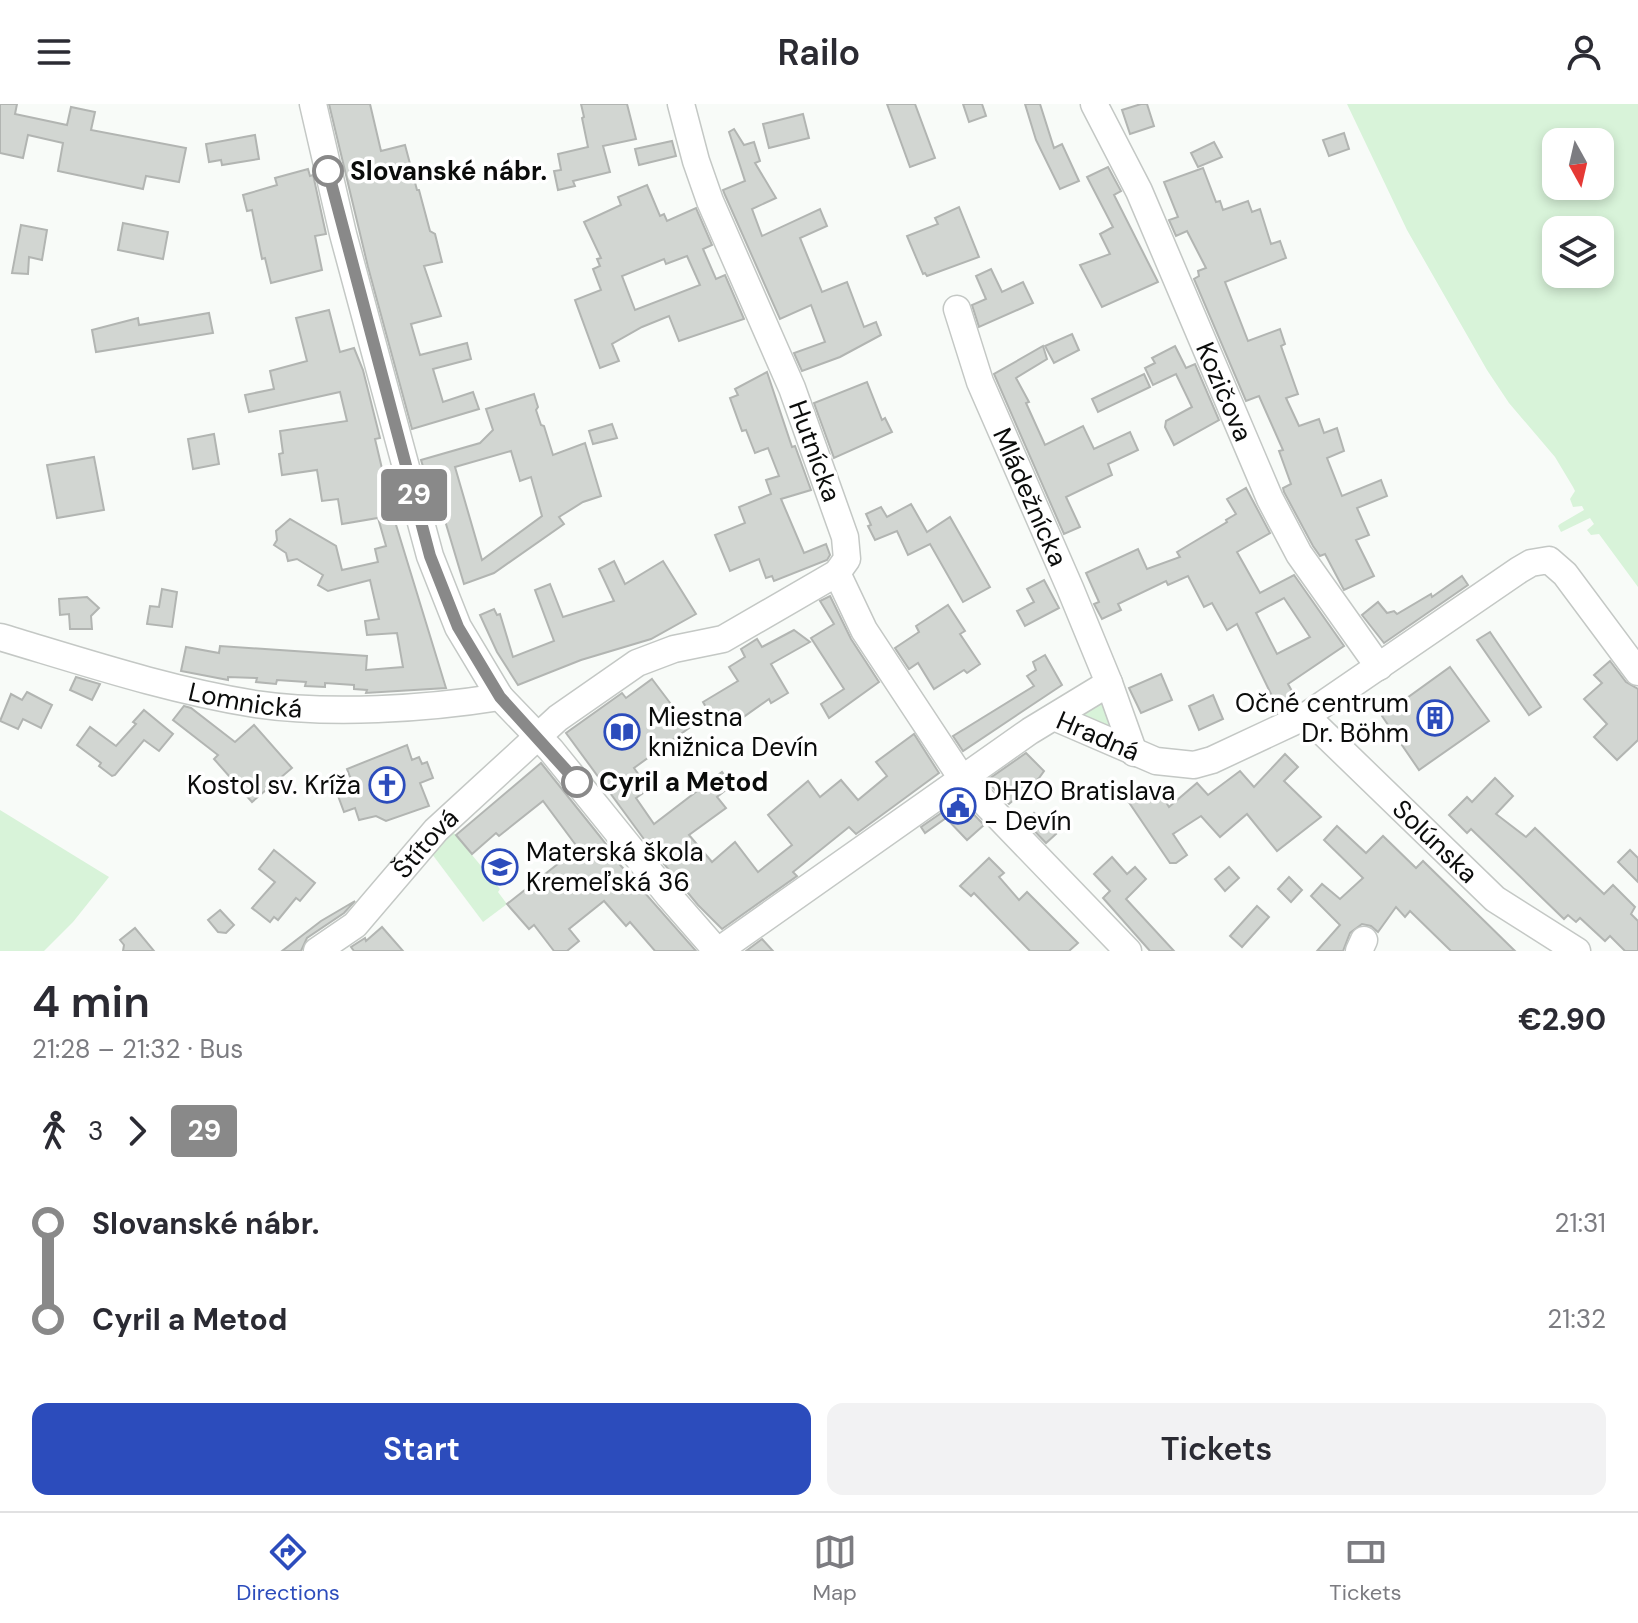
<!DOCTYPE html>
<meta charset="utf-8">
<style>
:root{--surface:#fff;--page:#f2f2f3;--text:#2b2b33;--muted:#7c7c81;--line:#e1e1e2;--accent:#2c4cbc}
body{margin:0;font-family:"DM Sans",sans-serif;background:var(--page);color:var(--text);height:100vh;display:flex;flex-direction:column;font-size:30px;white-space:nowrap}
*{box-sizing:border-box;margin:0}
p{font-size:26px;color:var(--muted)}
.icon{flex:none;width:44px;height:44px;fill:none;stroke:currentColor;stroke-width:2;stroke-linecap:round;stroke-linejoin:round}
.map{position:relative;height:847px;overflow:hidden}
.sheet{display:flex;flex-direction:column;background:var(--surface);flex:1}
.sheet>*{flex:none}
.badge{padding:0 16px;border-radius:6px;font-size:28px;line-height:52px}
.needle{width:52px;rotate:172deg}
.controls{position:absolute;left:1542px;top:24px;display:grid;gap:16px}
.controls a{display:grid;place-items:center;width:72px;height:72px;border-radius:16px;background:var(--surface);box-shadow:0 4px 12px #0003;font-size:40px}
.map>.badge{position:absolute;translate:-50% -50%;box-shadow:0 0 0 4px #fff}
.legs{display:flex;align-items:center;gap:12px;height:88px;padding:0 32px;font-size:26px}
.legs p{margin-inline-start:auto}
.headline{display:flex;align-items:center;justify-content:space-between;height:136px;padding:0 32px}
h1{font-size:44px;font-weight:600;line-height:60px}
.primary-button{display:flex;gap:16px;margin-top:auto;padding:16px 32px}
.primary-button a{flex:1;height:92px;border-radius:16px;background:var(--accent);color:#fff;font-size:32px;font-weight:600;line-height:92px;text-align:center}
.primary-button a+a{background:var(--page);color:var(--text)}
ul{padding:0 32px;list-style:none}
li{display:flex;align-items:center;gap:28px;height:96px;font-size:30px}
li i{display:grid;place-items:center;width:12px;height:100%;margin:0 10px;background:currentColor}
li i::after{content:'';width:20px;height:20px;margin:-10px;border:6px solid;border-radius:50%;background:var(--surface)}
li p{margin-inline-start:auto}
li:first-child i{background:linear-gradient(#0000 50%,currentColor 0)}
li:last-child i{background:linear-gradient(currentColor 50%,#0000 0)}
header{display:flex;justify-content:space-between;align-items:center;height:104px;padding:0 32px;background:var(--surface);font-size:36px;font-weight:600}
.menu{display:flex;justify-content:space-around;align-items:center;height:112px;border-top:2px solid var(--line);background:var(--surface);font-size:22px;color:var(--muted)}
.menu a{display:grid;justify-items:center;gap:4px}
.menu .selected{color:var(--accent)}
.map>svg:first-child{display:block}
.green{fill:#d8f3d9;fill-rule:evenodd}
.building{fill:#d2d6d2;stroke:#b2b5b2;stroke-width:2;fill-rule:evenodd}
.lines{fill:none;stroke-linecap:round;stroke-linejoin:round}
.minor-casing{stroke:#c4c8c5;stroke-width:29}
.minor{stroke:#fff;stroke-width:26}
.line-1-casing{stroke:#fff;stroke-width:18}
.line-1{stroke:#898989;stroke-width:12}
.stop-1-dot{fill:#fff;stroke:#898989;stroke-width:4}
.labels{text-anchor:middle;dominant-baseline:central;stroke-width:7;stroke-linejoin:round;paint-order:stroke}
.stop-label{font-size:26px;font-weight:bold;fill:#0b0c0b;stroke:#fff;text-anchor:start}
.street-label{font-size:26px;fill:#0b0c0b;stroke:#fff}
.poi-label{font-size:26px;fill:#0b0c0b;stroke:#fff;text-anchor:start}
</style>
<header><svg class="icon" aria-label="menu" viewBox="0 0 24 24"><path d="M4 6h16M4 12h16M4 18h16"/></svg>Railo<svg class="icon" aria-label="person" viewBox="0 0 24 24"><circle cx="12" cy="8" r="4"/><path d="M4 21q1-7 8-7t8 7"/></svg></header>
<div class="map">
<svg width="1638" height="847" viewBox="0 0 1638 847">
<rect width="100%" height="100%" fill="#f8fbf8"/>
<g class="green">
<path d="M1347 0H1638V483L1599 430 1591 431 1587 426 1594 420 1590 414 1561 428 1558 422 1560 420 1584 406 1582 402 1573 403 1570 395 1575 387 1573 383 1555 353 1509 299 1487 266 1407 126ZM1600 38V82H1556V38ZM1556 126H1600V170H1556Z"/>
<polygon points="1106,585 1113,630 1070,609"/>
<polygon points="0,706 109,773 73,818 44,847 0,847"/>
<polygon points="449,723 500,785 498,788 507,800 483,818 429,746"/>
</g>
<g class="building">
<polygon points="0,0 17,0 15,10 67,21 71,3 95,8 91,26 186,44 179,78 146,72 143,85 58,67 63,39 28,31 23,54 0,49"/>
<polygon points="329,0 370,0 381,47 405,41 417,86 419,86 430,127 435,130 442,158 424,162 441,212 411,220 420,251 467,239 471,255 433,265 443,298 473,288 479,305 412,325 368,163"/>
<polygon points="581,0 627,0 636,35 603,42 610,68 573,77 575,82 558,86 554,67 561,66 558,50 588,43 582,14 584,13"/>
<polygon points="887,0 915,0 935,54 910,63"/>
<polygon points="963,0 982,0 986,12 969,18"/>
<polygon points="1025,0 1040,0 1054,44 1062,40 1079,77 1060,85 1036,36"/>
<polygon points="1141,0 1147,0 1154,22 1130,30 1122,6"/>
<polygon points="803,10 809,34 769,44 763,20"/>
<polygon points="734,25 744,41 754,38 760,57 755,59 776,94 752,105 762,132 820,105 827,122 800,134 822,188 847,178 864,223 876,218 881,231 840,253 802,267 794,249 825,238 811,201 780,215 725,91 723,86 745,77 729,28"/>
<polygon points="1344,29 1349,45 1329,52 1323,36"/>
<polygon points="255,31 259,55 222,61 221,56 209,58 206,40"/>
<polygon points="672,37 676,52 639,61 635,45"/>
<polygon points="1214,38 1222,53 1198,63 1191,49"/>
<polygon points="1108,63 1121,87 1114,91 1158,178 1102,203 1080,161 1110,150 1100,130 1113,123 1087,73"/>
<polygon points="1203,64 1216,98 1220,97 1223,106 1248,97 1252,108 1260,105 1271,140 1280,137 1286,154 1225,178 1248,237 1280,225 1285,240 1281,242 1298,290 1286,294 1299,322 1319,315 1324,329 1337,324 1344,347 1327,354 1342,392 1381,376 1387,392 1357,404 1369,431 1356,436 1374,472 1344,486 1325,450 1320,452 1313,442 1284,388 1283,384 1291,380 1279,347 1283,346 1259,292 1246,297 1194,175 1199,172 1198,167 1206,164 1187,127 1176,132 1169,116 1178,113 1164,78"/>
<polygon points="308,65 310,72 313,71 314,75 326,130 315,132 322,166 271,179 265,154 262,155 252,106 247,107 243,91 277,81 275,74"/>
<path d="M647 81 660 112 664 110 667 117 696 104 712 141 703 145 716 175 725 171 744 215 679 237 669 212 642 223 612 240 619 257 600 264 575 196 601 186 593 165 600 162 597 155 601 154 584 118 621 101 618 93ZM687 152 700 181 635 206 622 172 664 155 666 160Z"/>
<polygon points="959,103 979,153 927,172 925,169 923,170 907,132 938,120 935,114"/>
<polygon points="123,119 168,128 163,155 118,146"/>
<polygon points="21,121 47,126 42,156 29,153 28,170 12,169"/>
<polygon points="991,165 1002,188 1023,178 1033,199 979,223 972,201 986,195 976,172"/>
<polygon points="329,206 340,248 354,244 363,266 380,334 375,335 393,411 446,584 366,589 367,586 354,585 354,581 325,579 325,583 305,582 306,578 277,576 276,580 256,578 257,574 228,573 228,576 181,567 186,543 219,549 220,542 367,552 366,566 403,563 397,529 367,531 365,517 379,515 370,476 328,487 318,481 323,471 297,455 288,457 286,449 274,441 277,436 276,427 290,415 336,442 342,466 378,458 375,445 386,442 378,414 342,420 338,395 322,397 317,366 282,371 279,350 283,349 280,327 347,317 340,288 249,308 245,291 274,285 270,267 307,257 296,214"/>
<polygon points="209,209 213,229 96,248 92,226 138,214 139,221"/>
<polygon points="1072,230 1079,246 1054,259 1045,242"/>
<polygon points="1043,242 1047,255 1016,274 1029,298 1026,299 1045,341 1083,322 1094,345 1130,328 1138,346 1108,360 1112,371 1066,393 1080,423 1064,430 994,270"/>
<polygon points="1175,242 1186,264 1195,260 1219,316 1174,341 1165,323 1166,317 1192,303 1176,270 1153,281 1145,264 1155,259 1152,254"/>
<polygon points="767,268 792,343 795,342 811,386 781,395 804,449 826,440 830,451 827,456 774,477 772,472 766,474 759,455 730,467 715,431 745,419 739,403 771,390 766,376 779,372 768,344 755,349 746,326 742,327 730,294 738,291 735,285"/>
<polygon points="1144,270 1150,283 1098,308 1092,295"/>
<polygon points="867,278 882,316 885,314 892,328 834,354 814,299"/>
<path d="M534 290 538 303 536 306 541 321 544 322 553 351 585 339 601 392 583 398 559 413 564 420 494 469 464 480 431 370 426 372 421 356 480 339 493 326 486 305ZM511 347 520 377 531 373 542 412 482 456 455 363Z"/>
<polygon points="612,320 617,334 593,340 589,327"/>
<polygon points="214,330 219,360 193,365 188,335"/>
<polygon points="94,353 104,406 57,414 47,361"/>
<path d="M1246 384 1270 429 1237 448 1260 489 1294 471 1344 542 1288 580 1297 596 1277 608 1270 594 1272 592 1237 520 1227 526 1212 499 1204 503 1188 472 1168 481 1166 477 1118 500 1121 506 1102 515 1094 500 1099 498 1086 469 1138 445 1147 465 1180 453 1177 448 1227 418 1226 416 1236 410 1227 395ZM1284 494 1310 533 1277 550 1256 509Z"/>
<polygon points="911,400 927,428 950,413 990,483 963,498 930,440 908,451 897,427 875,436 868,422 871,421 866,410 881,403 887,413"/>
<polygon points="614,457 625,480 663,457 696,510 651,535 581,556 518,581 497,548 480,511 494,505 497,511 500,510 513,553 554,537 535,486 550,480 563,513 614,497 599,465"/>
<polygon points="1462,472 1468,481 1384,539 1362,511 1378,498 1387,509 1394,507 1397,510 1431,490 1432,493"/>
<polygon points="1044,476 1059,504 1025,522 1017,507 1034,498 1027,485"/>
<polygon points="162,485 177,488 172,523 147,520 150,502 159,503"/>
<polygon points="830,492 851,535 879,578 829,614 821,600 844,585 811,534 834,520 820,497"/>
<polygon points="87,493 99,504 91,512 92,525 70,525 69,510 60,511 59,495"/>
<polygon points="948,501 965,527 960,530 980,560 967,569 964,566 934,585 918,559 909,565 895,544 919,528 916,522"/>
<polygon points="794,526 810,538 771,560 788,589 771,599 769,595 735,619 728,608 714,617 703,598 738,577 729,563 745,553 741,545 757,535 762,543"/>
<polygon points="1490,528 1541,603 1529,611 1477,536"/>
<polygon points="1045,551 1062,581 963,647 953,632 1034,582 1027,572 1036,566 1033,558"/>
<polygon points="1610,557 1626,578 1638,585 1638,636 1617,656 1594,633 1607,620 1584,595 1602,579 1594,571"/>
<polygon points="1450,563 1489,617 1419,666 1382,612"/>
<polygon points="1161,570 1172,596 1141,609 1129,584"/>
<polygon points="76,573 100,580 92,596 70,586"/>
<polygon points="652,575 689,624 634,664 649,685 636,694 654,720 722,668 732,681 717,693 726,704 689,731 712,758 735,738 758,768 792,741 768,711 808,677 820,693 841,676 858,696 887,672 876,658 914,630 939,669 856,730 849,723 793,768 797,772 722,825 698,801 649,742 566,629 622,589 626,594"/>
<polygon points="27,588 52,601 41,624 23,615 18,625 0,617 11,590 22,596"/>
<polygon points="1213,591 1223,615 1199,626 1189,602"/>
<polygon points="184,602 191,604 235,638 254,621 292,664 252,698 214,655 218,651 173,616"/>
<polygon points="144,606 173,630 159,647 144,636 115,671 112,672 99,662 101,659 77,641 90,623 116,642 136,620 133,618"/>
<polygon points="407,641 412,656 419,653 422,660 427,658 433,674 420,679 429,702 386,717 376,712 359,716 355,704 344,708 337,689 354,683 347,665"/>
<polygon points="1026,649 1044,667 1039,674 1009,700 986,677"/>
<polygon points="1285,650 1298,663 1284,677 1321,713 1277,747 1247,710 1220,733 1201,712 1173,730 1187,751 1176,759 1170,759 1126,694 1141,683 1149,694 1159,687 1169,703 1197,679 1208,691 1240,667 1254,683"/>
<polygon points="541,659 594,725 609,744 607,746 696,847 655,847 630,818 626,822 604,797 569,825 579,837 567,847 554,847 534,821 529,825 507,800 578,744 543,697 499,732 496,729 472,750 456,731"/>
<polygon points="1495,674 1513,692 1496,710 1526,733 1535,724 1604,790 1613,781 1635,803 1631,810 1638,817 1638,847 1625,847 1610,832 1605,837 1580,814 1576,818 1568,811 1564,815 1471,725 1467,729 1449,711 1467,693 1472,698"/>
<polygon points="960,696 984,721 967,736 946,714 925,729 921,723"/>
<polygon points="1034,709 1056,730 1046,739 1026,718"/>
<polygon points="1337,722 1366,749 1383,732 1416,764 1423,757 1515,847 1451,847 1410,807 1405,813 1396,803 1378,828 1371,822 1362,820 1350,829 1343,847 1317,847 1340,821 1311,792 1322,780 1340,795 1363,774 1324,736"/>
<polygon points="274,746 315,779 300,797 296,794 278,816 274,813 270,818 252,804 275,778 259,765"/>
<polygon points="1630,746 1638,754 1638,778 1618,758"/>
<polygon points="1112,753 1127,770 1135,763 1146,775 1126,795 1174,847 1150,847 1103,794 1110,787 1094,770"/>
<polygon points="989,754 1004,769 999,773 1019,796 1027,788 1078,839 1069,847 1030,847 974,789 971,792 960,782"/>
<polygon points="1229,763 1239,774 1225,787 1215,775"/>
<polygon points="1289,773 1302,786 1291,798 1278,785"/>
<polygon points="355,797 344,809 307,834 301,847 282,847 321,817"/>
<polygon points="1257,802 1269,813 1242,843 1230,832"/>
<polygon points="220,806 234,821 226,829 218,828 208,816"/>
<polygon points="382,823 403,847 354,847 351,843 365,834 366,837"/>
<polygon points="135,824 154,847 123,847 124,841 120,836"/>
<polygon points="762,835 773,847 746,847"/>
</g>
<g class="lines">
<defs>
<g id="minor">
<polyline points="313,0 343,130 430,452 458,523 500,593 551,646 669,792 717,847"/>
<path id="s1" d="M1094 0 1139 87 1270 395 1299 450 1379 563"/>
<path id="s2" d="M957 205 980 278 1070 484 1109 579 1134 649"/>
<polyline points="837,469 864,526 963,676 1128,847"/>
<path id="s3" d="M0 533C84 558 168 586 255 600 330 611 425 605 500 593"/>
<path id="s4" d="M1306 612 1495 795 1577 847"/>
<path id="s5" d="M1054 613 1156 657 1194 661 1212 656 1306 612 1519 466 1531 459 1549 456 1565 470 1638 568"/>
<path id="s6" d="M317 847 355 821 436 726 558 614 637 559 674 545 723 535 837 469 847 455 845 433 792 284 710 97 696 57 681 0"/>
<polyline points="718,847 1030,627 1109,579"/>
<polyline points="1359,847 1364,836"/>
</g>
</defs>
<use href="#minor" class="minor-casing"/>
<use href="#minor" class="minor"/>
</g>
<g class="lines">
<defs>
<polyline id="line-1" points="328,67 430,452 458,523 500,593 577,678"/>
</defs>
<use href="#line-1" class="line-1-casing"/>
<use href="#line-1" class="line-1"/>
</g>
<defs>
<symbol id="building-ring" viewBox="-11 -11 22 22"><circle r="9.5" fill="#fff" stroke="#2c4cbc" stroke-width="1.5"/><path d="M-4-6H4V6H1V3H-1V6H-4ZM-2.5-4.3h1.7v1.8h-1.7ZM.8-4.3h1.7v1.8H.8ZM-2.5-1h1.7V.8h-1.7ZM.8-1h1.7V.8H.8Z" fill="#2c4cbc"/></symbol>
<symbol id="library-ring" viewBox="-11 -11 22 22"><circle r="9.5" fill="#fff" stroke="#2c4cbc" stroke-width="1.5"/><path d="M-6-4Q-3-5.5-.7-3.5V5Q-3 3-6 4ZM6-4Q3-5.5 .7-3.5V5Q3 3 6 4Z" fill="#2c4cbc"/></symbol>
<symbol id="church-ring" viewBox="-11 -11 22 22"><circle r="9.5" fill="#fff" stroke="#2c4cbc" stroke-width="1.5"/><path d="M-1.2-6h2.4v3.5h3.3v2.4h-3.3V6h-2.4V-.1h-3.3v-2.4h3.3Z" fill="#2c4cbc"/></symbol>
<symbol id="civic-ring" viewBox="-11 -11 22 22"><circle r="9.5" fill="#fff" stroke="#2c4cbc" stroke-width="1.5"/><path d="M-.6-6.5H3V-4.5H.6V-3L4-1V1h2V6H-6V1h2V-1L-.6-3ZM-1.2 2.5V6h2.4V2.5Z" fill="#2c4cbc"/></symbol>
<symbol id="school-ring" viewBox="-11 -11 22 22"><circle r="9.5" fill="#fff" stroke="#2c4cbc" stroke-width="1.5"/><path d="M0-5L7-2L0 1L-7-2ZM-4 1L0 2.5L4 1V4Q0 6-4 4Z" fill="#2c4cbc"/></symbol>
</defs>
<g fill-rule="evenodd">
<use href="#building-ring" x="1415" y="594" width="40" height="40"/>
<use href="#library-ring" x="602" y="608" width="40" height="40"/>
<use href="#church-ring" x="367" y="661" width="40" height="40"/>
<use href="#civic-ring" x="938" y="682" width="40" height="40"/>
<use href="#school-ring" x="480" y="743" width="40" height="40"/>
</g>
<g class="stop-1-dot">
<circle cx="328" cy="67" r="14"/>
<circle cx="577" cy="678" r="14"/>
</g>
<g class="labels">
<g class="stop-label">
<text x="350" y="67">Slovanské nábr.</text>
<text x="599" y="678">Cyril a Metod</text>
</g>
<g class="street-label">
<text stroke="none"><textPath href="#s1" startOffset="316">Kozičova</textPath></text>
<text transform="translate(815 347) rotate(70)">Hutnícka</text>
<text stroke="none"><textPath href="#s2" startOffset="202">Mládežnícka</textPath></text>
<text stroke="none"><textPath href="#s3" startOffset="254">Lomnická</textPath></text>
<text stroke="none"><textPath href="#s5" startOffset="48">Hradná</textPath></text>
<text stroke="none"><textPath href="#s4" startOffset="180">Solúnska</textPath></text>
<text stroke="none"><textPath href="#s6" startOffset="154">Štítová</textPath></text>
</g>
<g class="poi-label">
<text x="1409" y="599" text-anchor="end">Očné centrum<tspan x="1409" dy="30">Dr. Böhm</tspan></text>
<text x="648" y="613">Miestna<tspan x="648" dy="30">knižnica Devín</tspan></text>
<text x="361" y="681" text-anchor="end">Kostol sv. Kríža</text>
<text x="984" y="687">DHZO Bratislava<tspan x="984" dy="30">- Devín</tspan></text>
<text x="526" y="748">Materská škola<tspan x="526" dy="30">Kremeľská 36</tspan></text>
</g>
</g>
</svg>
<div class="controls">
<a><svg class="needle" viewBox="-14 -14 28 28"><path d="M0-13l5 13h-10z" fill="#e53935"/><path d="M0 13l5-13h-10z" fill="#7c7c81"/></svg></a>
<a><svg class="icon" aria-label="layers" viewBox="0 0 24 24"><path d="M12 4l9 5-9 5-9-5zM3 14l9 5 9-5"/></svg></a>
</div>
<b class="badge" style="left:414px;top:391px;background:#898989;color:#fff">29</b>
</div>
<section class="sheet">
<div class="headline"><div><h1>4 min</h1><p>21:28 – 21:32 · Bus</p></div><b>€2.90</b></div>
<div class="legs"><svg class="icon" aria-label="walk" viewBox="0 0 24 24"><circle cx="13" cy="4" r="2"/><path d="M13 8l-2 6 4 7M11 14l-3 7M7 12l3-4h3l4 4"/></svg>3<svg class="icon" aria-label="forward" viewBox="0 0 24 24"><path d="M9 5l7 7-7 7"/></svg><b class="badge" style="background:#898989;color:#fff">29</b></div>
<ul>
<li><i style="color:#898989"></i><b>Slovanské nábr.</b><p>21:31</p></li>
<li><i style="color:#898989"></i><b>Cyril a Metod</b><p>21:32</p></li>
</ul>
<div class="primary-button"><a>Start</a><a>Tickets</a></div>
</section>
<nav class="menu">
<a class="selected"><svg class="icon" aria-label="directions" viewBox="0 0 24 24"><path d="M12 3l9 9-9 9-9-9zM9 14v-3h6M13 9l2 2-2 2"/></svg>Directions</a>
<a><svg class="icon" aria-label="map" viewBox="0 0 24 24"><path d="M3 6l6-2 6 2 6-2v14l-6 2-6-2-6 2zM9 4v14M15 6v14"/></svg>Map</a>
<a><svg class="icon" aria-label="tickets" viewBox="0 0 24 24"><path d="M3 7h18v10H3zM15 7v10"/></svg>Tickets</a>
</nav>
